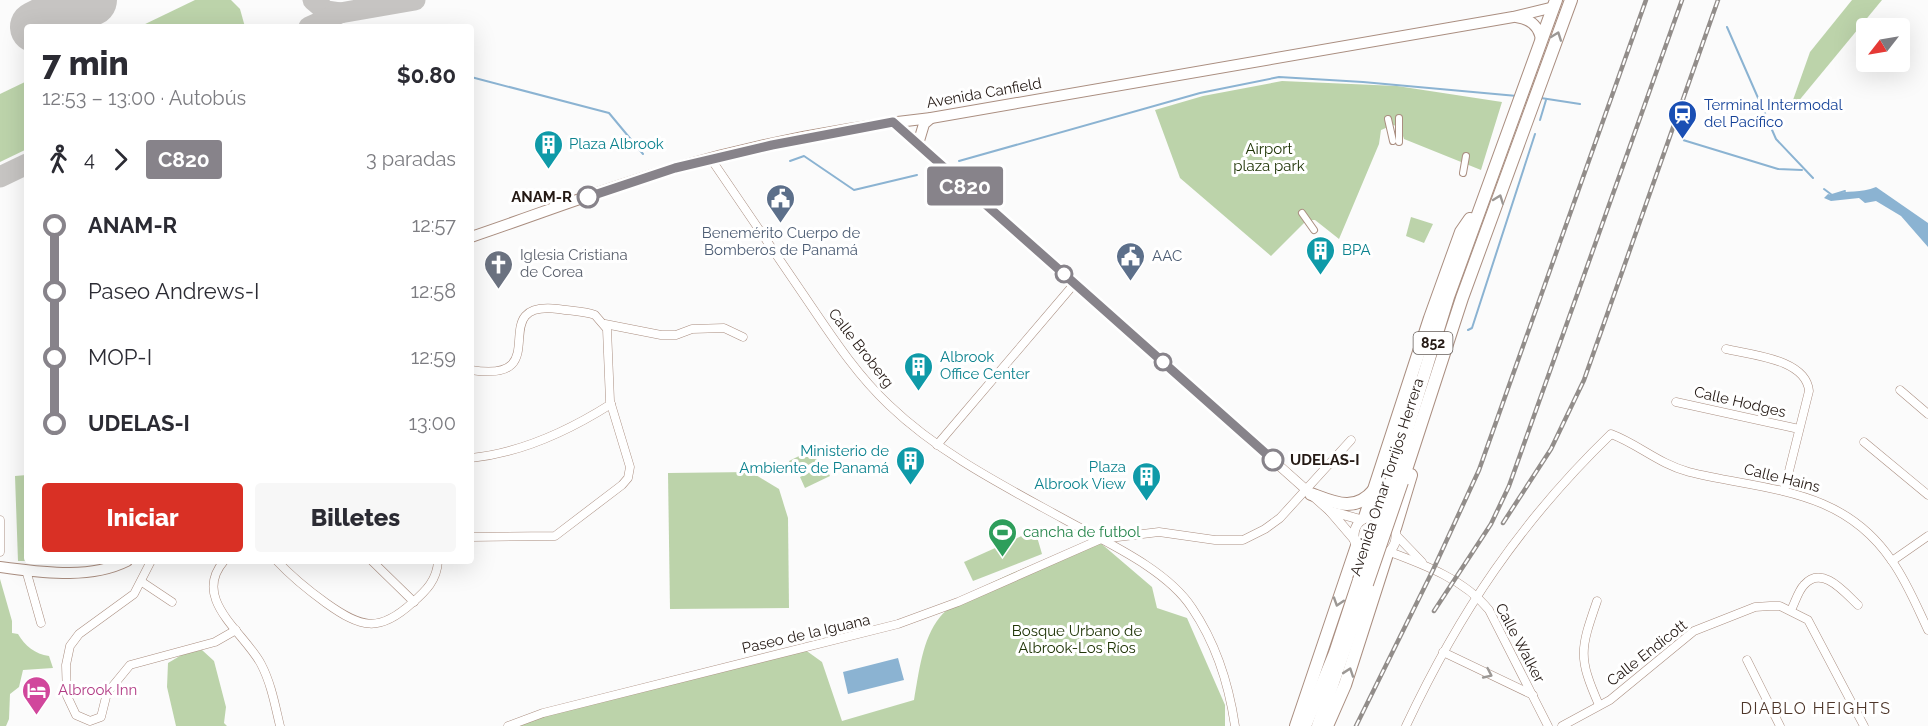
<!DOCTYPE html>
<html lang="es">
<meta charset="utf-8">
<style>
:root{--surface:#fff;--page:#f7f7f7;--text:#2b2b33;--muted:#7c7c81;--accent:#d93025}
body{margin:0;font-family:Raleway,sans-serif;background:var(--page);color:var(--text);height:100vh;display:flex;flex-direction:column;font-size:22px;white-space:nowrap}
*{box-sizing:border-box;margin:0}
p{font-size:20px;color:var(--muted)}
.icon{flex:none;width:33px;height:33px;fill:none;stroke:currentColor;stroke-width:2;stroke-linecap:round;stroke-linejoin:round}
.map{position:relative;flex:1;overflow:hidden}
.side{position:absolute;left:24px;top:24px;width:450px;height:540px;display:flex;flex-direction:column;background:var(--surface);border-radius:6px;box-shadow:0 6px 24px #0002}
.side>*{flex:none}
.badge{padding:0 12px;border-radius:4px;font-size:21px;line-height:39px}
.needle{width:39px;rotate:239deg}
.tools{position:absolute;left:1856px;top:18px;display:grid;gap:12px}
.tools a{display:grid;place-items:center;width:54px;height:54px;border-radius:6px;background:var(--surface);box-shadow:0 6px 24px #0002;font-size:30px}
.map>.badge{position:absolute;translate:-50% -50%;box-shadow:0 0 0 3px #fff}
.legs{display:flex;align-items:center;gap:9px;height:66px;padding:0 18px;font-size:20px}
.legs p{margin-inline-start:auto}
.head{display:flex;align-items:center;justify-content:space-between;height:102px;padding:0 18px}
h1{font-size:33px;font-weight:800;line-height:45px}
.cta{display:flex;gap:12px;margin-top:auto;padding:12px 18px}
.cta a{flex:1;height:69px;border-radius:6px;background:var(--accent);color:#fff;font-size:24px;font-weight:800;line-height:69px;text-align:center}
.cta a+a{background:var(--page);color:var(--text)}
ul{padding:0 18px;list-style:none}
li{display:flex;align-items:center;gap:21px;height:66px;font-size:22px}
li i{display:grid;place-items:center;width:9px;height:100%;margin:0 8px;background:currentColor}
li i::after{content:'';width:15px;height:15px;margin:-8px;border:4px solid;border-radius:50%;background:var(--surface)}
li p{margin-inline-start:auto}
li:first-child i{background:linear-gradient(#0000 50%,currentColor 0)}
li:last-child i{background:linear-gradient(currentColor 50%,#0000 0)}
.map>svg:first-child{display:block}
.green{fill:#bcd3aa}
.water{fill:#8bb3d2}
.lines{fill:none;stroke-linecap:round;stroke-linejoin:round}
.stream{stroke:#8bb3d2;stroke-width:2}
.taxiway{stroke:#c6c4c2;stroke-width:21}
.runway{stroke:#c6c4c2;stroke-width:52}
.pedestrian-casing{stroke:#aa8e80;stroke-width:8}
.minor-casing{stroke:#aa8e80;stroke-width:9}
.tertiary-casing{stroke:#aa8e80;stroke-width:10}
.secondary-casing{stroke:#aa8e80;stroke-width:12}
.primary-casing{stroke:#aa8e80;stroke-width:14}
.pedestrian{stroke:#fff;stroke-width:6}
.minor{stroke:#fff;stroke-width:8}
.tertiary{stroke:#fff;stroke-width:9}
.secondary{stroke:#fff;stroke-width:10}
.primary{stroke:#fff;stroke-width:12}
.rail-casing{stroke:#928d8a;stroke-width:4.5}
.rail{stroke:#fff;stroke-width:2;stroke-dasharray:7;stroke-linecap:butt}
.primary-bridge-casing{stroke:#aa8e80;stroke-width:14;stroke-linecap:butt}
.primary-bridge{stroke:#fff;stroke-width:12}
.oneway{stroke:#9c9895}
.line-1-casing{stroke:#fff;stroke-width:14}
.line-1{stroke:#87838a;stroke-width:9}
.stop-1-dot{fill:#fff;stroke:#87838a;stroke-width:3}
.labels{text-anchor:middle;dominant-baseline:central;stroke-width:6;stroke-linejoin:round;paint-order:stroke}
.shield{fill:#fff;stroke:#665e5a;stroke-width:1.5}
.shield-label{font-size:14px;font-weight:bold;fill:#241914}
.street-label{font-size:15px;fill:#241914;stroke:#fff}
.transit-label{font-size:15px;fill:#164399;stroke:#fff;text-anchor:start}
.culture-label{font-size:15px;fill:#0d838f;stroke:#fff;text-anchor:start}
.park-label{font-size:15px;fill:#203507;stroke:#fff}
.stop-label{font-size:15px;font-weight:bold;fill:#241914;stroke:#fff;text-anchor:end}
.service-label{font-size:15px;fill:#4e5e75;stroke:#fff}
.worship-label{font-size:15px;fill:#5b616d;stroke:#fff;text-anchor:start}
.leisure-label{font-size:15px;fill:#27864d;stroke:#fff;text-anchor:start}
.hotel-label{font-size:15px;fill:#b23c85;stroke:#fff;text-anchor:start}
.neighbourhood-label{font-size:16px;letter-spacing:1.5px;fill:#4e362a;stroke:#fff}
</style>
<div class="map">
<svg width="1928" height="726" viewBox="0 0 1928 726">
<rect width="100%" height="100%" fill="#fbfbfb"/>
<g class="green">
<polygon points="195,0 231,0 240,9 245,27 139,27"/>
<polygon points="1852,0 1882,0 1797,103 1793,100 1810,52"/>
<polygon points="27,81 27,149 0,162 0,94"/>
<polygon points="1282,81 1397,86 1502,102 1481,170 1404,139 1400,127 1393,125 1381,130 1379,144 1339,239 1315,220 1307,220 1271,256 1180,178 1155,110 1203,96"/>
<polygon points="1411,217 1433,224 1424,243 1406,236"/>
<polygon points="813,449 818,460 794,472 789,461"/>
<polygon points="824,465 830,476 805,488 800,477"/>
<polygon points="751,472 779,489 788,518 789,608 670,609 668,473"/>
<polygon points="27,475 27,561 30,561 18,561 15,476"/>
<polygon points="1035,530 1042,554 973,581 964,562"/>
<path d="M1097 540 1152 587 1157 608 1187 618 1225 705V726H514L540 714 804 649 822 662 842 721 914 700C919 673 922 639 940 617 967 586 1056 556 1097 540Z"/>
<path d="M0 579 12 621V633L18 634C25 646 35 654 49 656L53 668 23 670 19 687 10 694 9 719 6 726H0Z"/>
<polygon points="202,650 214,661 226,707 224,723 227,726 176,726 167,687 168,663 185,653"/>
</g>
<g class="water">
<path d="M1876 187 1928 223V247L1901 216 1876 201 1865 203 1859 198 1831 201 1824 198 1828 194 1832 195C1847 189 1861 194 1876 187Z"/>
<polygon points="898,658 904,680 848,694 843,672"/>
</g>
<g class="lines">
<g class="stream">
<polyline points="1727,27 1776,139 1813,178"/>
<polyline points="471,77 609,113 643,154"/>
<polyline points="1541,98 1580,104"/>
<polyline points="1540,120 1546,100"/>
<polyline points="1683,140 1778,169 1802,170"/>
<polyline points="790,161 804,156 854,190 917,175"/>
<polyline points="959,161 1200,93 1279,77 1363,82 1517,96"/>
<polyline points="1824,189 1832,195 1845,191"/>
<polyline points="1468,330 1472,328 1535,134"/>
</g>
<g class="taxiway">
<polyline points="313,0 326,11 340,13"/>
<polyline points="309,27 340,13 415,0"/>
<polyline points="0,177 27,164"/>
</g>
<polyline class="runway" points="36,27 91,0"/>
<defs>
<g id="pedestrian">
<polyline points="1399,118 1399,142"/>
<polyline points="1388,119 1393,141"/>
<polyline points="1463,173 1466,156"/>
<polyline points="1302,213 1314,230"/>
</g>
<g id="minor">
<path d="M711 159C742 204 772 249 803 294 829 332 854 372 889 405 939 453 1002 485 1062 518 1103 541 1166 568 1192 608 1215 642 1229 685 1235 726"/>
<polyline points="605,324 661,335 676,335 692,329 724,328 743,337"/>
<path d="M1726 349C1751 355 1806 359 1809 391L1784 491"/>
<path d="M471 370C559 384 482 300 558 309 570 311 584 311 595 315L607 329 610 401 630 467 628 478 622 485 555 536 471 537"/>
<polyline points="1900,390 1928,414"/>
<polyline points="1676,402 1799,429"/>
<polyline points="1864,442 1928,495"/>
<polyline points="937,445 1075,283"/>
<path d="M471 458C520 453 570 430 611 404"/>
<polyline points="0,520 0,552"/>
<polyline points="1397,536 1422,562"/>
<path d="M1390 552C1425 565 1465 580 1489 610L1548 726"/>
<polyline points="151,561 134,594 79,634 70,646 66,665 67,696 76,715 90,721 101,717 107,693 130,665 215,642 236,630"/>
<path d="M224 561C191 599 244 632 261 664 271 683 275 705 280 726"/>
<path d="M277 561C292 577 308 590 326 603 361 628 379 633 412 603 426 591 437 580 438 561"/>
<polyline points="372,561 414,602"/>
<polyline points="1892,561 1928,536"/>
<polyline points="26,570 41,623"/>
<polyline points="142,582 172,602"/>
<path d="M1597 601C1580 650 1578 657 1599 705"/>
<path d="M1791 610C1795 603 1798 591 1804 585 1822 564 1845 593 1858 605"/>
<polyline points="1443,652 1533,695"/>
<polyline points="1747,660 1780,726"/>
<polyline points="508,726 543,713 898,624 958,602 1101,539 1159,532 1215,540 1243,540 1265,529 1280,518 1351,440"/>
<path d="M1406 726C1459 613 1521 521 1611 434 1638 444 1659 464 1689 472 1766 491 1842 487 1892 561 1907 582 1917 607 1928 630"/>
<polyline points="1562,726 1610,700 1694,631 1755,607 1770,606 1780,606 1808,620 1864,726"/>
</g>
<g id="tertiary">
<polyline points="893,122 1330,511 1354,539"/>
<polyline points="1330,511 1362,520"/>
<circle cx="1375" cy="536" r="21"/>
</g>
<g id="secondary">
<path d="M1516 17C1531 19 1541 27 1541 43"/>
<polyline points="918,144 924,124 931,118"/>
<path d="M471 237C539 214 606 188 675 168 757 144 846 127 931 118L1513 17 1554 7"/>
<path d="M0 567C41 572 89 580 127 561"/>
</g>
<g id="primary">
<polyline points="1391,482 1448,297 1556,0"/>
<polyline points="1402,482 1462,298 1571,0"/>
<path d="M1311 494C1335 503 1355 513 1374 490"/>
<polyline points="1365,517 1430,318 1461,232 1470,219"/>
<polyline points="1395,528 1411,475"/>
<polyline points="1296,726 1357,546"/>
<polyline points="1305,726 1335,653 1359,580"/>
<polyline points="1318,726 1367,584"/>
<polyline points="1327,726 1345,685 1387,554"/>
</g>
</defs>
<use href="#pedestrian" class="pedestrian-casing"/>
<use href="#minor" class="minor-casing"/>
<use href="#tertiary" class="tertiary-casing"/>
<use href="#secondary" class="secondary-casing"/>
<use href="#primary" class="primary-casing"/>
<use href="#pedestrian" class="pedestrian"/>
<use href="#minor" class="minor"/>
<use href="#tertiary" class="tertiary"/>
<use href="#secondary" class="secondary"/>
<use href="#primary" class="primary"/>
<defs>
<g id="rail">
<polyline points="1503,523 1551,449 1584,380 1718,0"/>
<polyline points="1434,611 1491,524 1509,486 1682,0"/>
<polyline points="1356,726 1433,570 1479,470 1646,0"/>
</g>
</defs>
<use href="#rail" class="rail-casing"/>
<use href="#rail" class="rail"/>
<defs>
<g id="primary-bridge">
<polyline points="1359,580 1391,482"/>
<polyline points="1367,584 1402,482"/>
</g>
</defs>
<use href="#primary-bridge" class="primary-bridge-casing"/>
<use href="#primary-bridge" class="primary-bridge"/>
</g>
<defs><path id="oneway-chevron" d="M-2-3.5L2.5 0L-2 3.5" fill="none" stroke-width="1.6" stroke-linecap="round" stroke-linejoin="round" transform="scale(1.5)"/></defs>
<g class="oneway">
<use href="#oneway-chevron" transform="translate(1557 36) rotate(-70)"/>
<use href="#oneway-chevron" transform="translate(1499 199) rotate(-70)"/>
<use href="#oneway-chevron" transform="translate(1338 602) rotate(108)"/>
<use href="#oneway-chevron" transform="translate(1349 672) rotate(-71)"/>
<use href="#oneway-chevron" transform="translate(1488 674) rotate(25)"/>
</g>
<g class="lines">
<defs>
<polyline id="line-1" points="588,197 675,168 772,145 893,122 1273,460"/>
</defs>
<use href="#line-1" class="line-1-casing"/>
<use href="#line-1" class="line-1"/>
</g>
<defs>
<symbol id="station-pin" viewBox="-11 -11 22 30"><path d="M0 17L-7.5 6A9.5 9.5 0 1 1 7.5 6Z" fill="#1a4fb4" stroke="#fff"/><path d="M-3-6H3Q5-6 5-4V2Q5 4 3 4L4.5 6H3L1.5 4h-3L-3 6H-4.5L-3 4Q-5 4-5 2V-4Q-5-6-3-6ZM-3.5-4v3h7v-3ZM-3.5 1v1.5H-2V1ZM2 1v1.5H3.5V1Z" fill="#fff"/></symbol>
<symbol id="building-pin" viewBox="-11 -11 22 30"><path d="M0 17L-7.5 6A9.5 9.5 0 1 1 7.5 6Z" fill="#0f9aa8" stroke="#fff"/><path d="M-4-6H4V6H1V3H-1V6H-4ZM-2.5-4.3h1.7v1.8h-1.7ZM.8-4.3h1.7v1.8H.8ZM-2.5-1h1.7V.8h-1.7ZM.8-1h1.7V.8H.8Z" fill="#fff"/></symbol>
<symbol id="civic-pin" viewBox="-11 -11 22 30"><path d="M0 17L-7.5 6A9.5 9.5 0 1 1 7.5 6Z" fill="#5c6f8a" stroke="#fff"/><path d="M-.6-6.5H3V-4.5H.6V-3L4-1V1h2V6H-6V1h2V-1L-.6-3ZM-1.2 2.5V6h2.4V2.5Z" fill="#fff"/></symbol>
<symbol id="church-pin" viewBox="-11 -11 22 30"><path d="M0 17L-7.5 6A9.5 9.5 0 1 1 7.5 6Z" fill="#6b7280" stroke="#fff"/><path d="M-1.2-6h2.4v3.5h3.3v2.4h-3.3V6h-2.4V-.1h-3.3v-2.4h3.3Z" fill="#fff"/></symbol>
<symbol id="stadium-pin" viewBox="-11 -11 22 30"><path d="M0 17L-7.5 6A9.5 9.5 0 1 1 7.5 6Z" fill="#2e9e5b" stroke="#fff"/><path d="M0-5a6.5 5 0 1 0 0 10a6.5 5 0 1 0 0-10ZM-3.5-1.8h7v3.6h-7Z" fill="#fff"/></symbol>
<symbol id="hotel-pin" viewBox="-11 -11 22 30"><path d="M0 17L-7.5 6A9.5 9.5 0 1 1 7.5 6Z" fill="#d1479c" stroke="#fff"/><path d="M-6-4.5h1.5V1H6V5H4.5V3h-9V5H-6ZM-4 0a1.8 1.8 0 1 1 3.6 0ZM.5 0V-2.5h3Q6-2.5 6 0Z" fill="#fff"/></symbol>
</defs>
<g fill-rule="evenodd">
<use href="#station-pin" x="1666" y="98" width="33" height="45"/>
<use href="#building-pin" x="532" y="128" width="33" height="45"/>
<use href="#civic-pin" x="764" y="182" width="33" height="45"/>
<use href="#building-pin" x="1304" y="234" width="33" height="45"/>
<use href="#civic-pin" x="1114" y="240" width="33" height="45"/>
<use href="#church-pin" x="482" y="248" width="33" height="45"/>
<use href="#building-pin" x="902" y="350" width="33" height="45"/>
<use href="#building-pin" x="894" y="444" width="33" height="45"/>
<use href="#building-pin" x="1130" y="460" width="33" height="45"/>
<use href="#stadium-pin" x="986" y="516" width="33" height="45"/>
<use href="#hotel-pin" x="20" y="674" width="33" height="45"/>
</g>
<g class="stop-1-dot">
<circle cx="588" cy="197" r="10"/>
<circle cx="1064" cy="274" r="8"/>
<circle cx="1163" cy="362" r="8"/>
<circle cx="1273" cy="460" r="10"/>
</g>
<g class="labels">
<rect class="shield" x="1413.5" y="332" width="39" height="22" rx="4.5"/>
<g class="shield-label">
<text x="1433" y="343">852</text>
</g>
<g class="street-label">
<text transform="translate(984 93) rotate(-10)">Avenida Canfield</text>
<text transform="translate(861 348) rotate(52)">Calle Broberg</text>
<text transform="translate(1740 402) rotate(13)">Calle Hodges</text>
<text transform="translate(1387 477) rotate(-72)">Avenida Omar Torrijos Herrera</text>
<text transform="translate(1782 478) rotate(14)">Calle Hains</text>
<text transform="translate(806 634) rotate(-13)">Paseo de la Iguana</text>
<text transform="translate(1520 643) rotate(62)">Calle Walker</text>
<text transform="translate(1647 653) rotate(-38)">Calle Endicott</text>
</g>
<g class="transit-label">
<text x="1704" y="105">Terminal Intermodal<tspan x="1704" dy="17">del Pacífico</tspan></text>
</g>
<g class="culture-label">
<text x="569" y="144">Plaza Albrook</text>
<text x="1342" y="250">BPA</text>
<text x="940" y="357">Albrook<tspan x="940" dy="17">Office Center</tspan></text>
<text x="889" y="451" text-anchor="end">Ministerio de<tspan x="889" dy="17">Ambiente de Panamá</tspan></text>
<text x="1126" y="467" text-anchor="end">Plaza<tspan x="1126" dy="17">Albrook View</tspan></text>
</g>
<g class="park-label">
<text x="1269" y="149">Airport<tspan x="1269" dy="17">plaza park</tspan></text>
<text x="1077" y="631">Bosque Urbano de<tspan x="1077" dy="17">Albrook-Los Ríos</tspan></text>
</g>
<g class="stop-label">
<text x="572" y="197">ANAM-R</text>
<text x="1290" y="460" text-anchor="start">UDELAS-I</text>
</g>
<g class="service-label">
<text x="781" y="233">Benemérito Cuerpo de<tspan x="781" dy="17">Bomberos de Panamá</tspan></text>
<text x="1152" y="256" text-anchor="start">AAC</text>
</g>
<g class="worship-label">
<text x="520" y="255">Iglesia Cristiana<tspan x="520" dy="17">de Corea</tspan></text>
</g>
<g class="leisure-label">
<text x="1023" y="532">cancha de futbol</text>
</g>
<g class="hotel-label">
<text x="58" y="690">Albrook Inn</text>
</g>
<g class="neighbourhood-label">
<text x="1816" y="708">DIABLO HEIGHTS</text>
</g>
</g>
</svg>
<div class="tools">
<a><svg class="needle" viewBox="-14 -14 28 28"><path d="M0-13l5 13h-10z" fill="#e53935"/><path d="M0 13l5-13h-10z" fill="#7c7c81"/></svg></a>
</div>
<b class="badge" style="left:965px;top:186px;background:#87838a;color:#fff">C820</b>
<section class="side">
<div class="head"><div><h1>7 min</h1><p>12:53 – 13:00 · Autobús</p></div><b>$0.80</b></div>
<div class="legs"><svg class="icon" aria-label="walk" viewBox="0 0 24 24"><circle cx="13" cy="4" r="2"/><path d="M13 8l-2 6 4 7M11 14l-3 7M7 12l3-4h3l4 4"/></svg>4<svg class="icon" aria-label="forward" viewBox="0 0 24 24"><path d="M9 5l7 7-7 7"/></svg><b class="badge" style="background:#87838a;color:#fff">C820</b><p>3 paradas</p></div>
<ul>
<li><i style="color:#87838a"></i><b>ANAM-R</b><p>12:57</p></li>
<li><i style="color:#87838a"></i><span>Paseo Andrews-I</span><p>12:58</p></li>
<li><i style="color:#87838a"></i><span>MOP-I</span><p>12:59</p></li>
<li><i style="color:#87838a"></i><b>UDELAS-I</b><p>13:00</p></li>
</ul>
<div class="cta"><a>Iniciar</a><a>Billetes</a></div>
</section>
</div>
